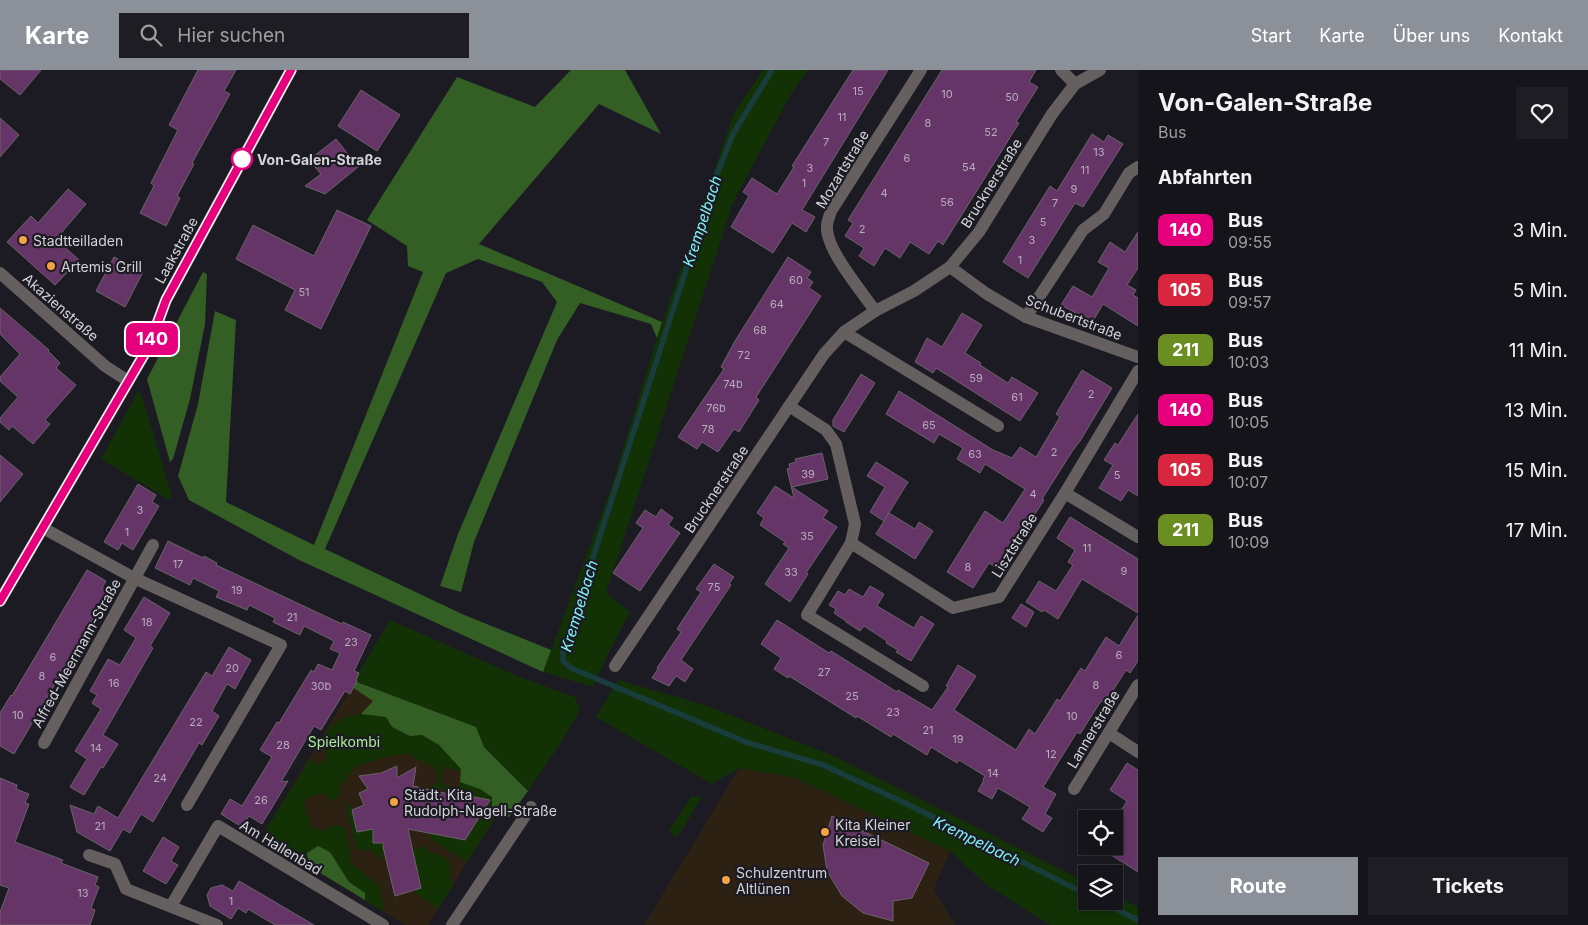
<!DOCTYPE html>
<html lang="de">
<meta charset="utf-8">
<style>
:root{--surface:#15141a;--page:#1e1d23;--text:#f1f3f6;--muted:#9d9ea2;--line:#343339;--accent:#8c9099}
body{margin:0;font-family:Inter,sans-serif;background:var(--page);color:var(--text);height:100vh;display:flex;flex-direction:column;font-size:19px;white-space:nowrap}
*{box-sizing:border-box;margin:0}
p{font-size:16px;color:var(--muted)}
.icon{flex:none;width:28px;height:28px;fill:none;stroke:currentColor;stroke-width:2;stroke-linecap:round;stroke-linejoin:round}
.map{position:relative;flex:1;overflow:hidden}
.drawer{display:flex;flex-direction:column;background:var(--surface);width:450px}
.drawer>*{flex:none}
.badge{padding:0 10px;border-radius:8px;font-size:18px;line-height:32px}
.buttons{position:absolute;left:1078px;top:740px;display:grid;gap:10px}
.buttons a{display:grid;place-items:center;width:45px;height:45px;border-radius:0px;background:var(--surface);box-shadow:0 2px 12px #0003,0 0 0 1px var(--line);font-size:25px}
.map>.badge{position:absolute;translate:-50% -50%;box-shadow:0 0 0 2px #fff}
h2{padding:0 20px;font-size:19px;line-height:45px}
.round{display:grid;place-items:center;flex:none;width:52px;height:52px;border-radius:0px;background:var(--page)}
.overview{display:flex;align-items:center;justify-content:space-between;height:85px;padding:0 20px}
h1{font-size:24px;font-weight:700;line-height:38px}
.cta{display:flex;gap:10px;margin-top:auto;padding:10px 20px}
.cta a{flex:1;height:58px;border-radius:0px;background:var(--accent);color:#fff;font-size:20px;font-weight:700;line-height:58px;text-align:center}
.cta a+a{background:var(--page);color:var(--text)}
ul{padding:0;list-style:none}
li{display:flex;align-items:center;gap:15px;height:60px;padding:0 20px}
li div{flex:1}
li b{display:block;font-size:19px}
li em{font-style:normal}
li .badge{min-width:55px;font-weight:700;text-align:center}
header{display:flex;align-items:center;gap:30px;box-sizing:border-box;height:70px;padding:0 25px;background:var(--accent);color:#fff}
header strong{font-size:24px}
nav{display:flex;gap:28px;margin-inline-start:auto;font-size:18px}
.search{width:350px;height:45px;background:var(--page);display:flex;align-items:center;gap:12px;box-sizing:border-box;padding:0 18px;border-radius:0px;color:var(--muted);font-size:19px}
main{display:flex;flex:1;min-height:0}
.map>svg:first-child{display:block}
.education{fill:#2d2113}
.green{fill:#123206}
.forest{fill:#335f24}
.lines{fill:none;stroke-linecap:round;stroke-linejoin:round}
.stream{stroke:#193c3d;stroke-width:5.5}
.building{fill:#663567;stroke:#6a636a}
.minor{stroke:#65605f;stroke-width:12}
.line-casing{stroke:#fff;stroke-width:11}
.line{stroke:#e6007e;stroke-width:8}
.stop-dot{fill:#fff;stroke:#e6007e;stroke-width:2.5}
.poi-dot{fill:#f5a346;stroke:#1c1b23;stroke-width:2}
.labels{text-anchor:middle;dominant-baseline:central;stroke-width:4.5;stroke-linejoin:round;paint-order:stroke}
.number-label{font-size:11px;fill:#b8acbc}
.stop-label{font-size:14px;font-weight:bold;fill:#d3d3d8;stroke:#1c1b23;text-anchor:start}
.street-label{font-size:14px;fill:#d3d3d8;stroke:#1c1b23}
.poi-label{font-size:14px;fill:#d3d3d8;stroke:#1c1b23;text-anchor:start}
.park-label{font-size:14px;fill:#aaec97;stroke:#1c1b23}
.water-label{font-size:15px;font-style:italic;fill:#80f3f9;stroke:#1c1b23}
</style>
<header>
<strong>Karte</strong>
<div class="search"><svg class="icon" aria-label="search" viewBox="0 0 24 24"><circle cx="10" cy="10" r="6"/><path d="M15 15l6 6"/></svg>Hier suchen</div>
<nav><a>Start</a><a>Karte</a><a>Über uns</a><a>Kontakt</a></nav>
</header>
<main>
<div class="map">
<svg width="1138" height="855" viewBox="0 0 1138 855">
<rect width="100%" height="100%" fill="#1c1b23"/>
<g class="education">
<polygon points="352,617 512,721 428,855 405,855 261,768"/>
<polygon points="739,698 793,707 950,781 934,819 955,855 644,855"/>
</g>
<g class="green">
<polygon points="763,0 808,0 791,24 733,132 606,523 630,542 609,582 593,617 543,602 610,421 657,268 734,43"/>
<polygon points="138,322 141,324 172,426 170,430 101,389"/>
<polygon points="390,550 522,608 575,627 580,640 558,677 528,721 484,677 475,657 354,611"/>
<polygon points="618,610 705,635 836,687 1086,812 1086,831 1114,831 1114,825 1138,837 1138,855 1050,855 988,816 950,781 793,707 739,698 712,714 596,647"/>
<path d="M361 644 386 647 392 657 410 666 422 665 439 675 462 699 461 701 443 697 440 713 459 718 460 712 480 719 492 727 498 743 467 792 431 769 429 763 489 730 431 717 438 710 436 698 407 684 385 687 355 697 341 716 337 729 331 731 325 723 316 724 306 729 304 735 312 757 322 761 335 755 344 757 351 781 349 784 351 793 380 817 384 842 365 830V823L349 812 330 782 307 783 309 796 261 768 310 689 318 695 327 686 321 670C332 654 340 646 361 644Z"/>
<polygon points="691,727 702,727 677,768 669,760"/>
<polygon points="350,734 355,739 352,740 373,759 373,773 384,773 381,790 371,779 357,780 346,737"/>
<polygon points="426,776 428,782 438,784 449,791 452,817 438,839 415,823 417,819 421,817 413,780"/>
</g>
<g class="forest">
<polygon points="571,0 625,0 661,64 599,34 479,174 662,252 657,268 651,254 580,233 557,270 474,472 461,522 440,516 458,464 557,232 542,212 478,189 446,203 325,479 462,544 551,580 543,602 299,490 189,430 178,406 198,334 215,241 236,250 226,432 314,475 423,202 408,196 407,176 367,150 457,7 535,37"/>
<polygon points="203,202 207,204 205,254 190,329 173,389 170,392 147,309"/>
<polygon points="354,611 476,657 484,677 528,721 509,747 495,747 498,743 492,737 492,727 480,719 460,712 461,699 439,675 422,665 410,666 392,657 386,647 361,644 373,631 352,617"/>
<polygon points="318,776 330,782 349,812 365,823 365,830 309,796 307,783"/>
</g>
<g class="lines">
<g class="stream">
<polyline points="772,0 733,64 717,104 563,580 563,591 571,598 746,672 823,695 905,733 1086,824"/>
<polyline points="1100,831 1138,850"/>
</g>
</g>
<g class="building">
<polygon points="0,0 41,0 20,25 0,9"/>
<polygon points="198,0 236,0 224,21 230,24 192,93 194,94 177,126 180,128 166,156 140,143 154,116 151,113 178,60 169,55"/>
<polygon points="853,0 888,0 802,140 815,147 806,162 792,153 773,183 731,157 749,126 743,122 752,108 777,124 794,97 792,96"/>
<polygon points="942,0 1036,0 1029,12 1038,17 1016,52 1019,53 943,175 938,171 929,184 910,172 900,188 885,178 874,196 859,186 864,178 845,166 853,153 848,150"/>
<polygon points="361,20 400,45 377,81 338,56"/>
<polygon points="0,48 19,65 0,87"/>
<polygon points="1092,64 1104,72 1108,65 1123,74 1083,137 1075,133 1028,208 1003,192 1050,116 1057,121"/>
<polygon points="336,69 358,97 325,124 305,116 321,104 309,90"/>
<polygon points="68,119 86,134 56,169 79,190 55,215 7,172 31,146 38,153"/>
<polygon points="337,140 371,156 321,259 285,240 295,220 236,189 253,155 314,186"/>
<polygon points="1138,162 1138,198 1127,215 1136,220 1133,225 1138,228 1138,256 1103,234 1093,251 1082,244 1081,246 1061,235 1073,216 1092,227 1109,198 1098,192 1110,172 1125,182"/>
<polygon points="114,187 143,202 125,237 96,221"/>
<polygon points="788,187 811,202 807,208 813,212 809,218 821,226 756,327 759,330 739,362 734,359 718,382 702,372 697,379 678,367 724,299 721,297 735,271"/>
<polygon points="0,238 49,280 48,281 60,293 56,298 76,315 45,350 50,354 33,374 12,356 9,360 0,352 0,348 18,327 0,311 0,307 20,284 0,264"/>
<polygon points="962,243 982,255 965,283 981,293 980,295 1008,313 1012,307 1038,323 1020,351 936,298 933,303 915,292 927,268 942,277"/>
<polygon points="1082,300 1112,318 1080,371 1073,380 1042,429 1044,430 1007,487 1013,490 1005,503 989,493 973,518 947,502 985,441 1003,453 1025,419 985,394 980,403 957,389 963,378 939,364 934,373 886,344 899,321 993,380 1012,388 1020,377 1036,387 1060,347 1056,344"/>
<polygon points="861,304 875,313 844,362 833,356 833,350"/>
<polygon points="1138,344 1138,426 1128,420 1121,431 1099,418 1113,395 1104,390 1115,373 1118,375"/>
<polygon points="822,383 828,409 792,417 828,441 823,448 837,457 806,503 808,504 790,532 765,514 789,478 783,474 785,472 760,455 764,448 757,443 775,416 794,428 787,399 790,398 789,394 796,392 795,389"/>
<polygon points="0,385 23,404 0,432"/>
<polygon points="876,392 908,412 884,451 870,442 885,417 867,406"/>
<polygon points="138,414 156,425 152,432 159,436 133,480 122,473 118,480 104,472"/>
<polygon points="661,439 673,448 668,455 680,463 640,521 613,503 643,458 636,453 645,440 656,447"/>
<polygon points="889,443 915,459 919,452 933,461 915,489 876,464"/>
<polygon points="1070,447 1138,489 1138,543 1082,509 1058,549 1044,540 1042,542 1026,532 1039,511 1056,521 1073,495 1068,492 1075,480 1057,468"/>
<polygon points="168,471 203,488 204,486 217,493 216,495 342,554 343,552 371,565 354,601 359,603 356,610 357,611 350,624 345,621 321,660 314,656 281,712 288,711 262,754 249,746 242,757 221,744 230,729 242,736 272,687 260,680 277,652 279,653 311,600 314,602 318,594 332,600 340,583 330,579 334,571 304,556 300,565 273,552 275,548 249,535 247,540 216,527 219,521 193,508 190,515 155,498"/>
<polygon points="714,494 734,507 729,514 731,515 681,590 693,599 685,612 676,606 669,616 652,608 658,599 657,598 681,562 677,559 701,522 696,519"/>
<polygon points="87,500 106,511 102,518 109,522 14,684 0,676 0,643 11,625 12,626"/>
<polygon points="870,516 884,524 877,536 914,558 921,546 934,554 911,591 896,582 898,580 886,573 887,571 864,556 860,561 846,552 846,551 834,543 836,539 829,535 838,521 845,525 849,519 863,527"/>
<polygon points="144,527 170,543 150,576 153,578 103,665 118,674 103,698 101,697 84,725 70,717 87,689 75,681 101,639 92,633 97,625 90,621 108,589 120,595 136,568 124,560"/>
<polygon points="1021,534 1034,542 1026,557 1012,548"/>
<polygon points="1138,545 1138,591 1130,603 1126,600 1105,633 1101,631 1080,664 1077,662 1043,717 1056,724 1045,744 1052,748 1043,762 1022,749 1030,737 998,718 992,729 978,721 984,710 983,709 985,706 959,690 957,693 931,677 927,685 893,664 891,667 857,646 856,648 789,606 788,608 774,599 781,588 761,574 777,550 829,583 831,581 897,622 898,620 932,640 948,617 946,616 958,595 976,606 954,640 1016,680 1029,659 1035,664 1057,629 1060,631 1081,598 1085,601 1106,567 1119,576"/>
<polygon points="229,577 251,590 235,619 227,614 212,641 219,646 202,675 199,673 153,752 141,744 130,763 123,759 110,781 77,762 70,735 94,744 98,736 118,748 206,602 212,606"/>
<polygon points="1127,693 1138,700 1138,802 1108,783 1107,785 1092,776 1114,776 1114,752 1127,731 1110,720"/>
<polygon points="397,696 397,708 416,697 413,716 449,724 449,722 490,730 465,770 408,759 421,818 395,826 383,777 384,773 373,773 373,759 357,762 352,740 364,735 359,723 368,719 359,706 381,703"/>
<polygon points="0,708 17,715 16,719 29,724 25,733 29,734 15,772 63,790 61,793 98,807 95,815 99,817 91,838 95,840 90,855 0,855 0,842 9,818 0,815"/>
<polygon points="832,746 929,793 912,828 893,831 893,851 863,843 842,826 827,801 823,775"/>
<polygon points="163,767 179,777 171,791 178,795 166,814 143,801"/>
<polygon points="239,811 258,822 314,855 275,855 248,839 246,843 238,838 231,849 210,836 207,825 211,818 222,815 233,821"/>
</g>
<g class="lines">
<g class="minor">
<polyline points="1061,0 1075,14"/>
<polyline points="950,197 987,224 1026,247 1138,287"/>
<polyline points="0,203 105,296 128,311"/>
<path d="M875 241C862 221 825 179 827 156 827 151 830 145 831 141L921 0"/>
<polyline points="1026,247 1083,160 1104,144 1129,103 1138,97"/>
<polyline points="844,262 998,356"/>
<polyline points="789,336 826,360 836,374 855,454 851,473 953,538 999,527 1065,423 1138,301"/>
<polyline points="1065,423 1138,467"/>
<polyline points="43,458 134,508 281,575 187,735"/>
<polyline points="851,473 807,545 923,616"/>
<polyline points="0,531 149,276 166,230 291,0"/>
<polyline points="615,596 824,284 844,262 875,241 914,221 950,197 979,162 1052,44 1075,14 1100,0"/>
<polyline points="1109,663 1138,682"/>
<polyline points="44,673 153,475"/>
<polyline points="1074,719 1138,615"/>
<polyline points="89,785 115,794 126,819 217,855"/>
<polyline points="171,836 218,756 383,855"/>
<polyline points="452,855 531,737"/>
</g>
</g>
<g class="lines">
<defs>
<polyline id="line" points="0,531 149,276 166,230 291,0"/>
</defs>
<use href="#line" class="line-casing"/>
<use href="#line" class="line"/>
</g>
<circle class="stop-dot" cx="242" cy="89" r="10"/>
<g class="poi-dot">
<circle cx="23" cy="170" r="5"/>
<circle cx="51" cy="196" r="5"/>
<circle cx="394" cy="732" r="5"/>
<circle cx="825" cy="762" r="5"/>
<circle cx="726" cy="810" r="5"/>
</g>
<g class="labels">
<g class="number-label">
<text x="858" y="21">15</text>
<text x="947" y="24">10</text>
<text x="1012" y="27">50</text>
<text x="842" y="47">11</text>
<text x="928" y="53">8</text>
<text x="991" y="62">52</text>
<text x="826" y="72">7</text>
<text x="1099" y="82">13</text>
<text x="907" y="88">6</text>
<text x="969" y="97">54</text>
<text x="810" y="98">3</text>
<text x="1085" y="100">11</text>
<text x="804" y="113">1</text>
<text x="1074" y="119">9</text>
<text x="884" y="123">4</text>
<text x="947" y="132">56</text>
<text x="1055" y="133">7</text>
<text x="1043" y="152">5</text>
<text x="862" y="159">2</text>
<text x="1032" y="170">3</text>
<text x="1020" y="190">1</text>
<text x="796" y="210">60</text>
<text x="304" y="222">51</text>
<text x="777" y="234">64</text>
<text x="760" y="260">68</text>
<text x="744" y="285">72</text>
<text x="976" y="308">59</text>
<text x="733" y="314">74b</text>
<text x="1091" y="324">2</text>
<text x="1017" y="327">61</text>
<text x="716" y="338">76b</text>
<text x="929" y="355">65</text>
<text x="708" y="359">78</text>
<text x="1054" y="382">2</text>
<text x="975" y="384">63</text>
<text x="808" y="404">39</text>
<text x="1117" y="405">5</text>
<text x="1033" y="424">4</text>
<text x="140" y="440">3</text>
<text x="127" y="462">1</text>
<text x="807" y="466">35</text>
<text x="1087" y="478">11</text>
<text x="178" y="494">17</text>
<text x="968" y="497">8</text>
<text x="1124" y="501">9</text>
<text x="791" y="502">33</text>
<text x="714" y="517">75</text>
<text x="237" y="520">19</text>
<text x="292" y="547">21</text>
<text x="147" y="552">18</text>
<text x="351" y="572">23</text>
<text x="1119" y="585">6</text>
<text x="53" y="587">6</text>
<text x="232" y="598">20</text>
<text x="824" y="602">27</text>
<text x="42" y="606">8</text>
<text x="114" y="613">16</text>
<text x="1096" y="615">8</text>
<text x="321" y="616">30b</text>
<text x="852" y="626">25</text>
<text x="893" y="642">23</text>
<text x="18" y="645">10</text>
<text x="1072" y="646">10</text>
<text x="196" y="652">22</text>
<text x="928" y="660">21</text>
<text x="958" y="669">19</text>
<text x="283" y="675">28</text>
<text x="96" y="678">14</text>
<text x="1051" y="684">12</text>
<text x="993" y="703">14</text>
<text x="160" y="708">24</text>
<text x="261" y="730">26</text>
<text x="100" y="756">21</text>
<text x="83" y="823">13</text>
<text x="231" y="831">1</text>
</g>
<g class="stop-label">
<text x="257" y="89">Von-Galen-Straße</text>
</g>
<g class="street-label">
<text transform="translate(842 99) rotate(-59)">Mozartstraße</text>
<text transform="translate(991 113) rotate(-58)">Brucknerstraße</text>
<text transform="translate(176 180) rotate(-61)">Laakstraße</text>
<text transform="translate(61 237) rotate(41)">Akazienstraße</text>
<text transform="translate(1074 247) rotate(21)">Schubertstraße</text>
<text transform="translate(716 419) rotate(-56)">Brucknerstraße</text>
<text transform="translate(1014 475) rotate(-58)">Lisztstraße</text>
<text transform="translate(76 583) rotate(-61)">Alfred-Meermann-Straße</text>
<text transform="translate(1093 659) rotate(-59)">Lannerstraße</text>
<text transform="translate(281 777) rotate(31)">Am Hallenbad</text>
</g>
<g class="poi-label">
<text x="33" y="170">Stadtteilladen</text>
<text x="61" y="196">Artemis Grill</text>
<text x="404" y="724">Städt. Kita<tspan x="404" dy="16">Rudolph-Nagell-Straße</tspan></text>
<text x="835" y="754">Kita Kleiner<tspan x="835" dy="16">Kreisel</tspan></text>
<text x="736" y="802">Schulzentrum<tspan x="736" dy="16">Altlünen</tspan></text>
</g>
<g class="park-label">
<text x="344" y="671">Spielkombi</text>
</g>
<g class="water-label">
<text transform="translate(702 151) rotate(-72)">Krempelbach</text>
<text transform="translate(579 536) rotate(-73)">Krempelbach</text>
<text transform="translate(977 771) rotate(26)">Krempelbach</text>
</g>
</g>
</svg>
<div class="buttons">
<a><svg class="icon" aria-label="locate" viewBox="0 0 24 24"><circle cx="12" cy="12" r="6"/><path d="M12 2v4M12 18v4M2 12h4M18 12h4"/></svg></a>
<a><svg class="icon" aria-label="layers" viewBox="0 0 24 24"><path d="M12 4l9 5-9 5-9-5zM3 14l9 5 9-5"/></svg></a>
</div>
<b class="badge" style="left:152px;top:269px;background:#e6007e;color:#fff">140</b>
</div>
<section class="drawer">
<div class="overview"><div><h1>Von-Galen-Straße</h1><p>Bus</p></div><a class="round"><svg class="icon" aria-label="heart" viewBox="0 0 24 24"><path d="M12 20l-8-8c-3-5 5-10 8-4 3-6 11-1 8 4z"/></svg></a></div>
<h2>Abfahrten</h2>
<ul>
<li><span class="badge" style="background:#e6007e;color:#fff">140</span><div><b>Bus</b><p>09:55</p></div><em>3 Min.</em></li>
<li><span class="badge" style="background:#d7263d;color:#fff">105</span><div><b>Bus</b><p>09:57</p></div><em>5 Min.</em></li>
<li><span class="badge" style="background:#6b8e23;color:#fff">211</span><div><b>Bus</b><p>10:03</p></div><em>11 Min.</em></li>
<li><span class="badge" style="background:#e6007e;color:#fff">140</span><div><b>Bus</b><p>10:05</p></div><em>13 Min.</em></li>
<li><span class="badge" style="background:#d7263d;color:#fff">105</span><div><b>Bus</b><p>10:07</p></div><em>15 Min.</em></li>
<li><span class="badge" style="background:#6b8e23;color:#fff">211</span><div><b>Bus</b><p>10:09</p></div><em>17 Min.</em></li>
</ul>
<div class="cta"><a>Route</a><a>Tickets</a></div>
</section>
</main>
